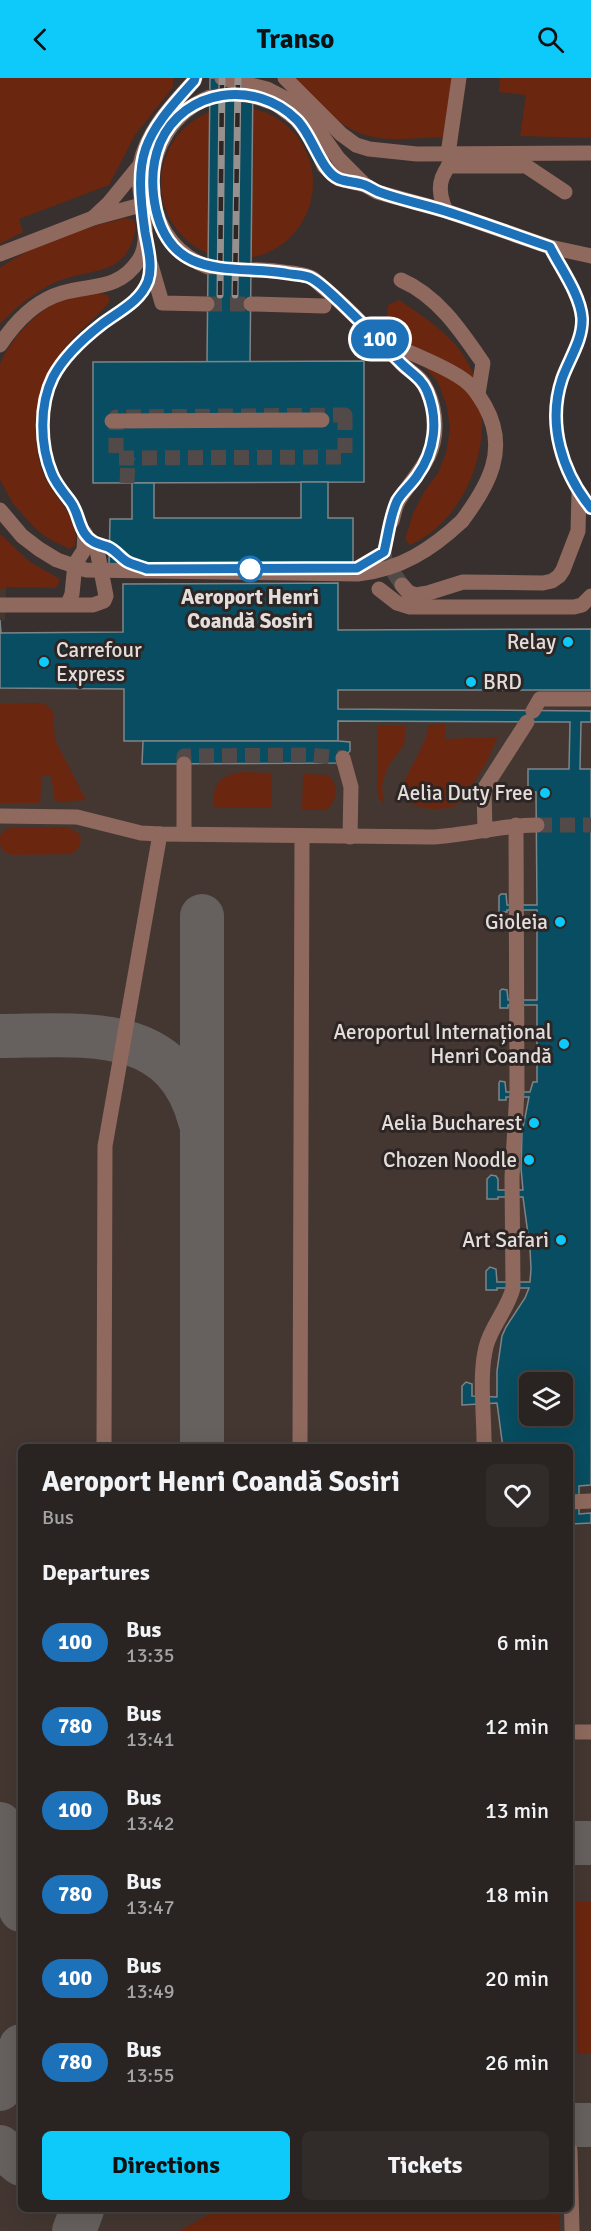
<!DOCTYPE html>
<meta charset="utf-8">
<style>
:root{--surface:#292422;--page:#312c2a;--text:#f1f3f6;--muted:#a5a4a5;--line:#454140;--accent:#0dcafa}
body{margin:0;font-family:Signika,sans-serif;background:var(--page);color:var(--text);height:100vh;display:flex;flex-direction:column;font-size:22px;white-space:nowrap}
*{box-sizing:border-box;margin:0}
p{font-size:20px;color:var(--muted)}
.icon{flex:none;width:33px;height:33px;fill:none;stroke:currentColor;stroke-width:2;stroke-linecap:round;stroke-linejoin:round}
.map{position:relative;flex:1;overflow:hidden}
.drawer{position:absolute;left:18px;top:1366px;width:555px;height:768px;display:flex;flex-direction:column;background:var(--surface);border-radius:9px;box-shadow:0 6px 24px #0002,0 0 0 2px var(--line)}
.drawer>*{flex:none}
.badge{padding:0 12px;border-radius:20px;font-size:21px;line-height:39px}
.buttons{position:absolute;left:519px;top:1294px;display:grid;gap:12px}
.buttons a{display:grid;place-items:center;width:54px;height:54px;border-radius:9px;background:var(--surface);box-shadow:0 6px 24px #0002,0 0 0 2px var(--line);font-size:30px}
.map>.badge{position:absolute;translate:-50% -50%;box-shadow:0 0 0 3px #fff}
h2{padding:0 24px;font-size:22px;line-height:54px}
.round{display:grid;place-items:center;flex:none;width:63px;height:63px;border-radius:9px;background:var(--page)}
.summary{display:flex;align-items:center;justify-content:space-between;height:102px;padding:0 24px}
h1{font-size:28px;font-weight:700;line-height:45px}
.primary-button{display:flex;gap:12px;margin-top:auto;padding:12px 24px}
.primary-button a{flex:1;height:69px;border-radius:9px;background:var(--accent);color:#111;font-size:24px;font-weight:700;line-height:69px;text-align:center}
.primary-button a+a{background:var(--page);color:var(--text)}
ul{padding:0;list-style:none}
li{display:flex;align-items:center;gap:18px;height:84px;padding:0 24px}
li div{flex:1}
li b{display:block;font-size:22px}
li em{font-style:normal}
li .badge{min-width:66px;font-weight:700;text-align:center}
header{display:flex;justify-content:space-between;align-items:center;height:78px;padding:0 24px;background:var(--accent);color:#111;font-size:27px;font-weight:700}
.map>svg:first-child{display:block}
.built{fill:#443732;fill-rule:evenodd}
.green{fill:#6b260f}
.lines{fill:none;stroke-linecap:round;stroke-linejoin:round}
.taxiway{stroke:#66605e;stroke-width:44}
.building{fill:#084d61;stroke:#7d8588;stroke-width:1.5;fill-rule:evenodd}
.minor-tunnel{stroke:#514a48;stroke-width:15;stroke-dasharray:15 8;stroke-linecap:butt}
.minor{stroke:#8f695d;stroke-width:15}
.rail-casing{stroke:#96908e;stroke-width:7}
.rail{stroke:#2d2624;stroke-width:4.5;stroke-dasharray:14;stroke-linecap:butt}
.minor-bridge{stroke:#8f695d;stroke-width:15}
.line-casing{stroke:#fff;stroke-width:14}
.line{stroke:#1d71b8;stroke-width:9}
.stop-dot{fill:#fff;stroke:#1d71b8;stroke-width:3}
.poi-dot{fill:#0dcafa;stroke:#2d2624;stroke-width:2}
.labels{text-anchor:middle;dominant-baseline:central;stroke-width:6;stroke-linejoin:round;paint-order:stroke}
.stop-label{font-size:21px;font-weight:bold;fill:#e3dedc;stroke:#2d2624}
.poi-label{font-size:21px;fill:#e3dedc;stroke:#2d2624;text-anchor:end}
</style>
<header><svg class="icon" aria-label="back" viewBox="0 0 24 24"><path d="M15 5l-7 7 7 7"/></svg>Transo<svg class="icon" aria-label="search" viewBox="0 0 24 24"><circle cx="10" cy="10" r="6"/><path d="M15 15l6 6"/></svg></header>
<div class="map">
<svg width="591" height="2153" viewBox="0 0 591 2153">
<rect width="100%" height="100%" fill="#37302e"/>
<path class="built" d="M0 500 6 506 5 542 1 543V555L123 554V506L338 505V552L591 551V2153H0ZM530 1305H562V1338H530ZM21 1370H570V2132H21Z"/>
<g class="green">
<polygon points="0,0 173,0 173,9 135,57 109,107 19,141 23,154 0,166"/>
<path d="M296 0H452L443 59C393 61 364 69 324 31 314 21 304 12 296 0Z"/>
<polygon points="500,0 591,0 591,60 520,58 526,17 499,14"/>
<circle cx="237" cy="105" r="76"/>
<path d="M126 140 133 142 136 148C127 201 94 188 56 204 34 214 16 229 0 246V190C36 164 83 150 126 140Z"/>
<path d="M96 215 108 217 110 223C101 234 91 243 81 252 50 283 34 314 36 358 37 378 40 394 51 410 63 428 79 444 75 467L70 471 51 462 37 452 14 427 0 402V286C12 259 38 230 67 220 76 217 86 216 96 215Z"/>
<path d="M399 222C420 236 443 251 459 271 505 331 479 436 410 467L405 461 413 436 424 414 438 395 446 375 450 351 447 329 438 304 391 251 387 239 388 227Z"/>
<polygon points="0,456 30,484 60,501 56,510 8,509 0,512"/>
<polygon points="40,625 47,627 53,634 55,662 86,722 55,724 51,697 42,697 40,725 0,725 0,626"/>
<path d="M446 646V661L498 659 486 685 460 725C443 735 416 732 402 719L401 710 426 660 428 647Z"/>
<polygon points="378,647 406,648 404,667 390,685 385,697 382,709 384,728 377,715"/>
<path d="M242 694 272 695 271 730H213C213 706 218 698 242 694Z"/>
<path d="M303 696 328 697C339 708 338 719 328 731L302 732Z"/>
<path d="M12 749H68L80 756C82 766 80 770 72 776L13 777 4 774 0 766V758L5 752Z"/>
<polygon points="576,1824 591,1824 591,1975 577,1976"/>
<polygon points="217,2132 558,2132 560,2135 559,2153 179,2153"/>
</g>
<g class="lines">
<g class="taxiway">
<path d="M0 958C81 958 174 943 200 1043"/>
<polyline points="202,1370 202,838"/>
<polyline points="0,1746 14,1785 21,1832"/>
<polyline points="570,1765 591,1765"/>
<path d="M0 2011C11 2000 18 1983 21 1968"/>
<polyline points="570,2047 591,2047"/>
<polyline points="0,2069 21,2086"/>
<polyline points="74,2153 82,2132"/>
</g>
</g>
<g class="building">
<polygon points="210,0 253,0 250,284 207,284"/>
<polygon points="364,283 364,404 93,405 93,284"/>
<polygon points="301,404 328,404 328,440 353,440 353,488 109,488 110,441 132,441 132,405 154,405 154,440 301,440"/>
<path d="M338 505V552L591 551V612H338V631L591 633V644H581L580 691H591V1407L579 1408V1436L591 1435V1445L571 1446V1436H573L572 1408H570V1370H503L497 1325 462 1327V1308L466 1304 472 1306V1318L497 1319V1293L502 1258 506 1249 525 1220 529 1210H497V1212H486V1193L490 1189 496 1191 497 1204H530L531 1191 530 1171 523 1119H498V1121H487V1101L491 1097 496 1098 498 1101V1112H523L521 1090 522 1055 529 1019H506V1022H499V1005L500 1003 505 1004 506 1014H530L533 1004H537V927H508V930H500V913L502 911 507 912 508 922H537V832H507V834H499V818L501 816H506L507 827H537L536 714H528V691H569L570 644 338 643V663H124V611L0 610V542L1 555 123 554V506ZM530 1305H562V1338H530Z"/>
<polygon points="143,663 338,663 350,664 350,673 337,685 142,686"/>
</g>
<g class="lines">
<g class="minor-tunnel">
<polyline points="210,19 230,16 253,18"/>
<polyline points="208,189 251,192"/>
<polyline points="207,226 251,226"/>
<polygon points="345,337 345,379 116,380 116,339"/>
<polyline points="127,405 128,380"/>
<polyline points="384,474 385,482 402,507"/>
<polyline points="184,686 184,678 310,677 343,680"/>
<polyline points="537,747 591,747"/>
</g>
<g class="minor">
<polyline points="222,0 267,11 294,25 319,53 338,80 365,107"/>
<polyline points="285,0 341,56 356,67 369,71 417,76 591,75"/>
<polyline points="253,18 276,26 296,41 314,64 324,88 339,101 365,107 377,114 446,133 550,169 591,178"/>
<polyline points="448,76 459,0"/>
<polyline points="140,87 109,125 93,140 141,127"/>
<polyline points="448,88 526,88 565,114"/>
<path d="M446 133C436 111 439 98 455 80"/>
<polyline points="0,176 93,140"/>
<polyline points="151,187 162,225 207,226"/>
<path d="M208 189C131 160 135 49 210 19"/>
<path d="M251 192C261 191 301 195 310 199 315 201 320 207 324 210 352 233 375 259 400 284 407 292 417 296 423 305 431 318 435 335 435 349 435 382 414 397 399 422 395 428 394 437 392 443"/>
<path d="M401 202C438 218 461 253 483 285L478 316"/>
<polyline points="251,226 324,228"/>
<path d="M386 264C407 274 453 291 469 306 476 312 480 320 485 328 509 371 489 407 462 443"/>
<path d="M0 267C15 244 35 223 62 215 93 206 118 213 139 182 155 157 135 117 140 87 146 54 172 27 194 3L195 0"/>
<polyline points="112,343 322,342"/>
<polyline points="402,507 408,514 416,517 428,515 463,504 543,505 552,503 559,498 563,492 578,453 579,415"/>
<polyline points="379,511 397,525 410,529 574,529 582,527 591,518"/>
<polyline points="68,526 72,516 75,486 84,472 85,455"/>
<polyline points="0,527 93,527 104,523 106,518 96,467"/>
<polyline points="533,633 540,621 591,621"/>
<polyline points="343,680 351,709 350,759"/>
<polyline points="184,686 184,756"/>
<path d="M0 738 77 739 141 755 160 756 433 759C468 757 502 747 537 747"/>
<polyline points="485,753 484,711 527,644"/>
<polyline points="104,1370 105,1068 160,756"/>
<polyline points="300,1370 302,759"/>
<path d="M486 1370 484 1363C484 1334 479 1297 486 1269 491 1248 508 1231 513 1210L512 1099 517 1013 516 747"/>
<polyline points="570,1424 591,1423"/>
<polyline points="570,1654 591,1654"/>
<polyline points="570,2072 572,2153"/>
</g>
<defs>
<g id="rail">
<polyline points="220,217 222,0"/>
<polyline points="235,217 238,0"/>
</g>
</defs>
<use href="#rail" class="rail-casing"/>
<use href="#rail" class="rail"/>
<path class="minor-bridge" d="M0 432 22 458 39 471 57 482 86 492 358 496C400 492 432 471 462 443"/>
</g>
<g class="lines">
<defs>
<path id="line" d="M195 0 194 3C141 61 134 76 145 154 148 170 153 188 148 203 140 224 119 233 102 246 84 260 64 278 53 299 39 327 40 368 52 396 56 406 64 415 70 423 78 433 78 446 85 456 91 465 99 466 108 469 115 472 120 479 126 483 132 487 140 488 147 491L357 490 384 474C388 458 390 438 397 423 402 414 411 407 417 398 435 373 439 342 427 313 421 299 409 294 399 283 379 263 360 243 339 223 331 216 321 205 311 200 304 196 293 197 285 195 232 187 172 203 156 132 151 109 151 87 160 65 184 10 256 1 297 42 313 58 321 94 339 101 347 104 357 104 365 107 370 109 374 112 379 114 401 122 423 126 445 133 480 144 515 157 550 169 561 191 580 216 582 240 583 262 569 281 562 301 547 346 562 394 591 430"/>
</defs>
<use href="#line" class="line-casing"/>
<use href="#line" class="line"/>
</g>
<circle class="stop-dot" cx="250" cy="491" r="12"/>
<g class="poi-dot">
<circle cx="568" cy="564" r="6"/>
<circle cx="44" cy="584" r="6"/>
<circle cx="471" cy="604" r="6"/>
<circle cx="545" cy="715" r="6"/>
<circle cx="560" cy="844" r="6"/>
<circle cx="564" cy="966" r="6"/>
<circle cx="534" cy="1045" r="6"/>
<circle cx="529" cy="1082" r="6"/>
<circle cx="561" cy="1162" r="6"/>
</g>
<g class="labels">
<g class="stop-label">
<text x="250" y="519">Aeroport Henri<tspan x="250" dy="24">Coandă Sosiri</tspan></text>
</g>
<g class="poi-label">
<text x="556" y="564">Relay</text>
<text x="56" y="572" text-anchor="start">Carrefour<tspan x="56" dy="24">Express</tspan></text>
<text x="483" y="604" text-anchor="start">BRD</text>
<text x="533" y="715">Aelia Duty Free</text>
<text x="548" y="844">Gioleia</text>
<text x="552" y="954">Aeroportul Internațional<tspan x="552" dy="24">Henri Coandă</tspan></text>
<text x="522" y="1045">Aelia Bucharest</text>
<text x="517" y="1082">Chozen Noodle</text>
<text x="549" y="1162">Art Safari</text>
</g>
</g>
</svg>
<div class="buttons">
<a><svg class="icon" aria-label="layers" viewBox="0 0 24 24"><path d="M12 4l9 5-9 5-9-5zM3 14l9 5 9-5"/></svg></a>
</div>
<b class="badge" style="left:380px;top:261px;background:#1d71b8;color:#fff">100</b>
<section class="drawer">
<div class="summary"><div><h1>Aeroport Henri Coandă Sosiri</h1><p>Bus</p></div><a class="round"><svg class="icon" aria-label="heart" viewBox="0 0 24 24"><path d="M12 20l-8-8c-3-5 5-10 8-4 3-6 11-1 8 4z"/></svg></a></div>
<h2>Departures</h2>
<ul>
<li><span class="badge" style="background:#1d71b8;color:#fff">100</span><div><b>Bus</b><p>13:35</p></div><em>6 min</em></li>
<li><span class="badge" style="background:#1d71b8;color:#fff">780</span><div><b>Bus</b><p>13:41</p></div><em>12 min</em></li>
<li><span class="badge" style="background:#1d71b8;color:#fff">100</span><div><b>Bus</b><p>13:42</p></div><em>13 min</em></li>
<li><span class="badge" style="background:#1d71b8;color:#fff">780</span><div><b>Bus</b><p>13:47</p></div><em>18 min</em></li>
<li><span class="badge" style="background:#1d71b8;color:#fff">100</span><div><b>Bus</b><p>13:49</p></div><em>20 min</em></li>
<li><span class="badge" style="background:#1d71b8;color:#fff">780</span><div><b>Bus</b><p>13:55</p></div><em>26 min</em></li>
</ul>
<div class="primary-button"><a>Directions</a><a>Tickets</a></div>
</section>
</div>
